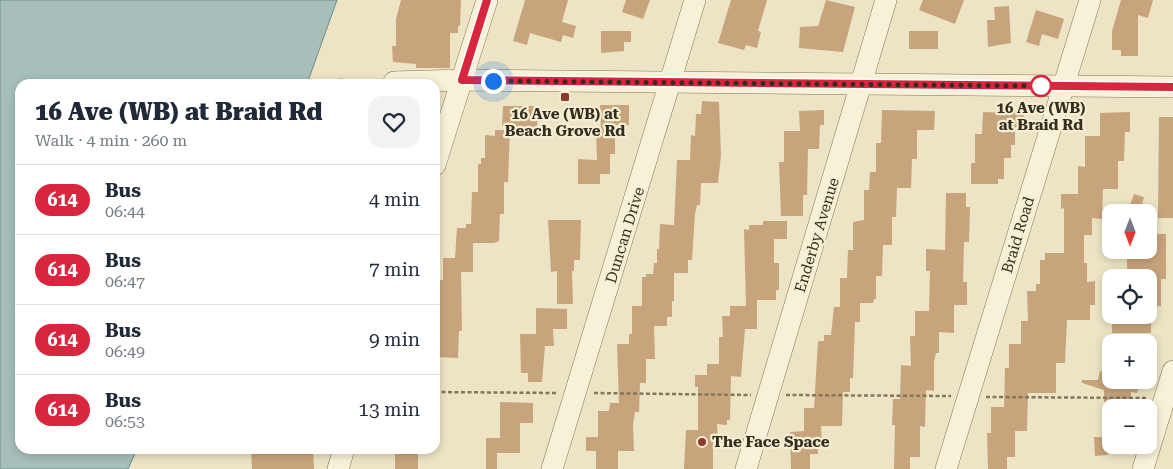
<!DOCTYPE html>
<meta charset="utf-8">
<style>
:root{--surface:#fff;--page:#f2f2f3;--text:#1f2937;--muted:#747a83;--line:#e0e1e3}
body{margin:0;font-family:"Roboto Serif",serif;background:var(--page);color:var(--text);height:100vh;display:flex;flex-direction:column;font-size:19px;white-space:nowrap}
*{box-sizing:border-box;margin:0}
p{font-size:16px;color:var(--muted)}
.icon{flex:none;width:28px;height:28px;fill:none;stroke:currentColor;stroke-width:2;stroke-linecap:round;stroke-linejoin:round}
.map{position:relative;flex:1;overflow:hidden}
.drawer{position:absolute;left:15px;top:79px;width:425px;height:375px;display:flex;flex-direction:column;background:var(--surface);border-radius:15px;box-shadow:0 2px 8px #0003}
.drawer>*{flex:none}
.badge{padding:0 10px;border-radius:16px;font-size:18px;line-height:32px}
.needle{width:32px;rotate:180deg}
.buttons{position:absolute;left:1102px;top:204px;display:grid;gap:10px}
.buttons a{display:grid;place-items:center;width:55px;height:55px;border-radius:10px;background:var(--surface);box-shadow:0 2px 8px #0003;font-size:25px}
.you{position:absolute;width:25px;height:25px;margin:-12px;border:4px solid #fff;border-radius:50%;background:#1a73e8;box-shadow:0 0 0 8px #1a73e833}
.map>.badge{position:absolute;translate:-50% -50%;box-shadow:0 0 0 2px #fff}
.round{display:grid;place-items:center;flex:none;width:52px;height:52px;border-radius:15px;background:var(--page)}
.overview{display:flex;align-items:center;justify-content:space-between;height:85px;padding:0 20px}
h1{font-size:24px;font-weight:800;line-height:38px}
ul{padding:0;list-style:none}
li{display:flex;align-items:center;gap:15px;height:70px;padding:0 20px;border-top:1px solid var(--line)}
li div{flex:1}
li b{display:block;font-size:19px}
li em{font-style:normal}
li .badge{min-width:55px;font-weight:700;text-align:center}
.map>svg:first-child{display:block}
.water{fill:#a6bfba;stroke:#6d8d88}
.building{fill:#c8a47c}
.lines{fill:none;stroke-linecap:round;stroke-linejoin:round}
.minor-casing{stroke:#85765b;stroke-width:22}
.path{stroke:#85765b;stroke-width:2.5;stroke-dasharray:4 2.5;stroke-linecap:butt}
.minor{stroke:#f7f1d7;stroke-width:21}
.line-casing{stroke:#fff;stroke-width:11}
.line{stroke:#d7263d;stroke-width:8}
.walk{stroke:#362d1f;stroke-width:5;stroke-dasharray:0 9}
.stop-dot{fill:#fff;stroke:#d7263d;stroke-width:2.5}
.poi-dot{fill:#91392e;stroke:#f4eed3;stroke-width:2}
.labels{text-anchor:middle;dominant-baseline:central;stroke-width:4.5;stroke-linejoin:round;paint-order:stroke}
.stop-label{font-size:15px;font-weight:bold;fill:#362d1f;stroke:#f4eed3}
.poi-label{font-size:15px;font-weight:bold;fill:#362d1f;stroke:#f4eed3}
.street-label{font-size:15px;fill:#362d1f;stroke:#f4eed3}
</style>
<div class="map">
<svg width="1173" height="469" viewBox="0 0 1173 469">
<rect width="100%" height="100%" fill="#ece4c4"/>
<polygon class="water" points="0,0 337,0 307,84 20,84 20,449 137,449 128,469 0,469"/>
<g class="building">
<polygon points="401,0 461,0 460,26 458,26 458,33 450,33 450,68 416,68 416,64 393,62 392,46 396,46 396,19"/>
<polygon points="525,0 568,0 562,22 576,26 573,38 563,35 561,42 530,33 527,45 513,41"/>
<polygon points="626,0 650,0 643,19 622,12"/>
<polygon points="731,0 767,0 758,31 761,32 757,48 746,45 744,50 718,43"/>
<polygon points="826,0 855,7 843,52 799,48 800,27 818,26"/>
<polygon points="923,0 964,0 955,24 919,10"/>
<polygon points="1121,0 1153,0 1148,18 1138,15 1138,56 1121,56 1121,50 1112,50 1112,31"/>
<polygon points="1009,6 1011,43 988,47 987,20 995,20 994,7"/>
<polygon points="1036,10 1064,19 1058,39 1042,34 1039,46 1026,42"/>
<polygon points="601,31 631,31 631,42 624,42 624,51 601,53"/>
<rect x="909" y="31" width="29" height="18"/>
<polygon points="702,101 719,102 721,155 718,183 701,183 700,205 697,205 695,214 692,260 688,260 688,273 674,273 674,301 672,301 672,317 667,317 667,326 654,326 655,359 646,359 646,383 640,383 639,412 635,412 633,425 634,451 618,451 618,469 596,469 596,451 586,451 586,437 598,437 598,411 609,411 610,403 619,403 617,344 629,344 629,334 632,334 632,306 642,306 642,277 646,277 646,274 653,274 654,263 657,263 657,249 659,249 660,224 674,225 677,160 690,160 691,135 695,136 696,114 701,114"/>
<polygon points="600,105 629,105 629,125 615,125 615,154 610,154 610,174 600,174 600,184 578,184 578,159 597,160 596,130 601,130"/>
<polygon points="503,106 538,106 537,127 502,126"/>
<polygon points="824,110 824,125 820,125 819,149 808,149 807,195 803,195 803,216 781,216 779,162 784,162 784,131 800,131 799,111"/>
<polygon points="882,110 935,111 934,130 917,130 917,159 912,159 911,188 897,188 896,217 892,217 892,245 883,245 882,276 876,276 876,299 874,299 873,303 860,303 860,322 855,322 853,378 850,378 850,392 843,392 842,426 821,426 822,446 818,446 818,454 810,454 810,469 791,469 790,432 804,431 804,408 814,408 818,341 824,341 824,335 831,335 834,307 840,307 840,278 847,278 848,250 853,250 853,222 864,220 864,190 869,190 870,172 876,172 876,143 881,143"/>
<polygon points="1012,110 1024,110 1024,129 1015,129 1015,145 1011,145 1011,158 1004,158 1004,179 998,179 998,184 971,184 971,163 975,163 975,134 982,134 983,112 1012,113"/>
<polygon points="1130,112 1130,132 1125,132 1124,161 1118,161 1118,189 1103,189 1102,219 1092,218 1092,235 1084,235 1084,263 1087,263 1087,282 1095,281 1095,305 1090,305 1090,320 1067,320 1065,363 1056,363 1056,393 1028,393 1027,431 1015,431 1015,457 1007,457 1007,469 988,469 987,433 991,433 991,407 1004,407 1005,368 1009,368 1009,344 1021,344 1021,321 1028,321 1027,291 1036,291 1036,284 1040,284 1040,260 1045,260 1045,253 1064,253 1064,208 1061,209 1061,194 1078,194 1078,166 1085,167 1085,136 1100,136 1100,113"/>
<polygon points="1159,117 1173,117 1173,218 1158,218"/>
<polygon points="495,130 510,130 508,182 504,182 504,214 500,214 499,241 494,243 473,243 473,272 461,272 462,331 459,331 458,358 435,357 436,305 440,305 440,280 443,280 443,258 455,258 457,228 466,228 466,224 471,224 472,192 478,192 478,164 481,164 481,158 485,158 485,135 495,136"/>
<polygon points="946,193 966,193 966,207 970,207 969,242 964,242 963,282 967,282 967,305 954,305 954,333 939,332 939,353 936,353 934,362 934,391 926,390 925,427 920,426 920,457 910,457 910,469 894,469 895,425 892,425 893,399 900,399 901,365 911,366 910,336 915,336 915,311 929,311 930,271 926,271 926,249 945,250"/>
<polygon points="1134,194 1144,197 1140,211 1129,208"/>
<polygon points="548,220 581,220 580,260 574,260 574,271 572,271 573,304 557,304 557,271 551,272"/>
<polygon points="763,221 787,221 787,239 774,239 774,263 779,263 779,290 776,290 776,300 757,300 757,329 745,329 741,377 731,376 730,420 727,420 727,425 717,424 718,442 713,442 713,469 684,469 686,430 698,430 698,387 695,387 695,375 707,375 707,364 719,364 719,337 723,337 722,316 730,316 730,306 746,306 744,229 749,230 749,225 763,225"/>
<polygon points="1149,234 1166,234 1166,279 1161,279 1161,306 1149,306 1149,278 1127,278 1127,257 1149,257"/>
<polygon points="536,308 567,309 567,329 553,329 554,346 545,346 542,382 528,382 528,373 521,373 520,334 536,334"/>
<rect x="1112" y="315" width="39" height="18"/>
<polygon points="1100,371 1111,374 1111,380 1141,380 1137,393 1131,392 1131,408 1104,408 1104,390 1082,383 1082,380 1098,380"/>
<polygon points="500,402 533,403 533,423 520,423 520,453 497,453 497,469 486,469 486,438 500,438"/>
<polygon points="1094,437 1111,437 1111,450 1108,450 1108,455 1095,456"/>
<polygon points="251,449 313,449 314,469 252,469"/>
<rect x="395" y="449" width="23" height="20"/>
</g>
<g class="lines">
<defs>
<g id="minor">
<polyline points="394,82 462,80 1173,87"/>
<polyline points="435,165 487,0"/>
<polyline points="338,469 344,449"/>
<polyline points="552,469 695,0"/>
<polyline points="746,469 886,0"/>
<polyline points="946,469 1090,0"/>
<polyline points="1143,469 1173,371"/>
</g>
</defs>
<use href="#minor" class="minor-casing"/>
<g class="path">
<polyline points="339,80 377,81"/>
<polyline points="435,392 558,393"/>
<polyline points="594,393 751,395"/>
<polyline points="786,395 951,396"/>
<polyline points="986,397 1146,398"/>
</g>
<use href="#minor" class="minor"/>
</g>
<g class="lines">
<defs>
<polyline id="line" points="487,0 462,80 1173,87"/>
</defs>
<use href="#line" class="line-casing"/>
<use href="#line" class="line"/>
<polyline class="walk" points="493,81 1041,86"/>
</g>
<circle class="stop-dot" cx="1041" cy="86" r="10"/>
<g class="poi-dot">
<rect x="560" y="92" width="10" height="10" rx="2.5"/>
<circle cx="702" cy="442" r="5"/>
</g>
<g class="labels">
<g class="stop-label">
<text x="1041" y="108">16 Ave (WB)<tspan x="1041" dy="17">at Braid Rd</tspan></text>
</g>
<g class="poi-label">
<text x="565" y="114">16 Ave (WB) at<tspan x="565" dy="17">Beach Grove Rd</tspan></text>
<text x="712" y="442" text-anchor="start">The Face Space</text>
</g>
<g class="street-label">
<text transform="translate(625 235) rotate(-73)">Duncan Drive</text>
<text transform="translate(817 235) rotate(-73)">Enderby Avenue</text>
<text transform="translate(1018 235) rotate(-73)">Braid Road</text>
</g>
</g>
</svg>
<div class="buttons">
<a><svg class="needle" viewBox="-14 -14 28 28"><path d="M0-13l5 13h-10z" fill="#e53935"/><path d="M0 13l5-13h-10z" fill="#747a83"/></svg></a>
<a><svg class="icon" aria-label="locate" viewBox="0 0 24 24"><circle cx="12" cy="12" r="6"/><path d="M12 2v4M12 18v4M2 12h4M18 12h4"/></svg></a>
<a>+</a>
<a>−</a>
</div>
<div class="you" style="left:493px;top:81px"></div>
<section class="drawer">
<div class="overview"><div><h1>16 Ave (WB) at Braid Rd</h1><p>Walk · 4 min · 260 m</p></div><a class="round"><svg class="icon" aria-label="heart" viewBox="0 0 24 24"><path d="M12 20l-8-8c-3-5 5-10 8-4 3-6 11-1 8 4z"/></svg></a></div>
<ul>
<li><span class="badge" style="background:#d7263d;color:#fff">614</span><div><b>Bus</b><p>06:44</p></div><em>4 min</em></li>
<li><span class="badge" style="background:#d7263d;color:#fff">614</span><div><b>Bus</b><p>06:47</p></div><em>7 min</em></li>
<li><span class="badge" style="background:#d7263d;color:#fff">614</span><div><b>Bus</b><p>06:49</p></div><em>9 min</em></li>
<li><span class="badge" style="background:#d7263d;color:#fff">614</span><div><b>Bus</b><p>06:53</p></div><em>13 min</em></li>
</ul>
</section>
</div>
